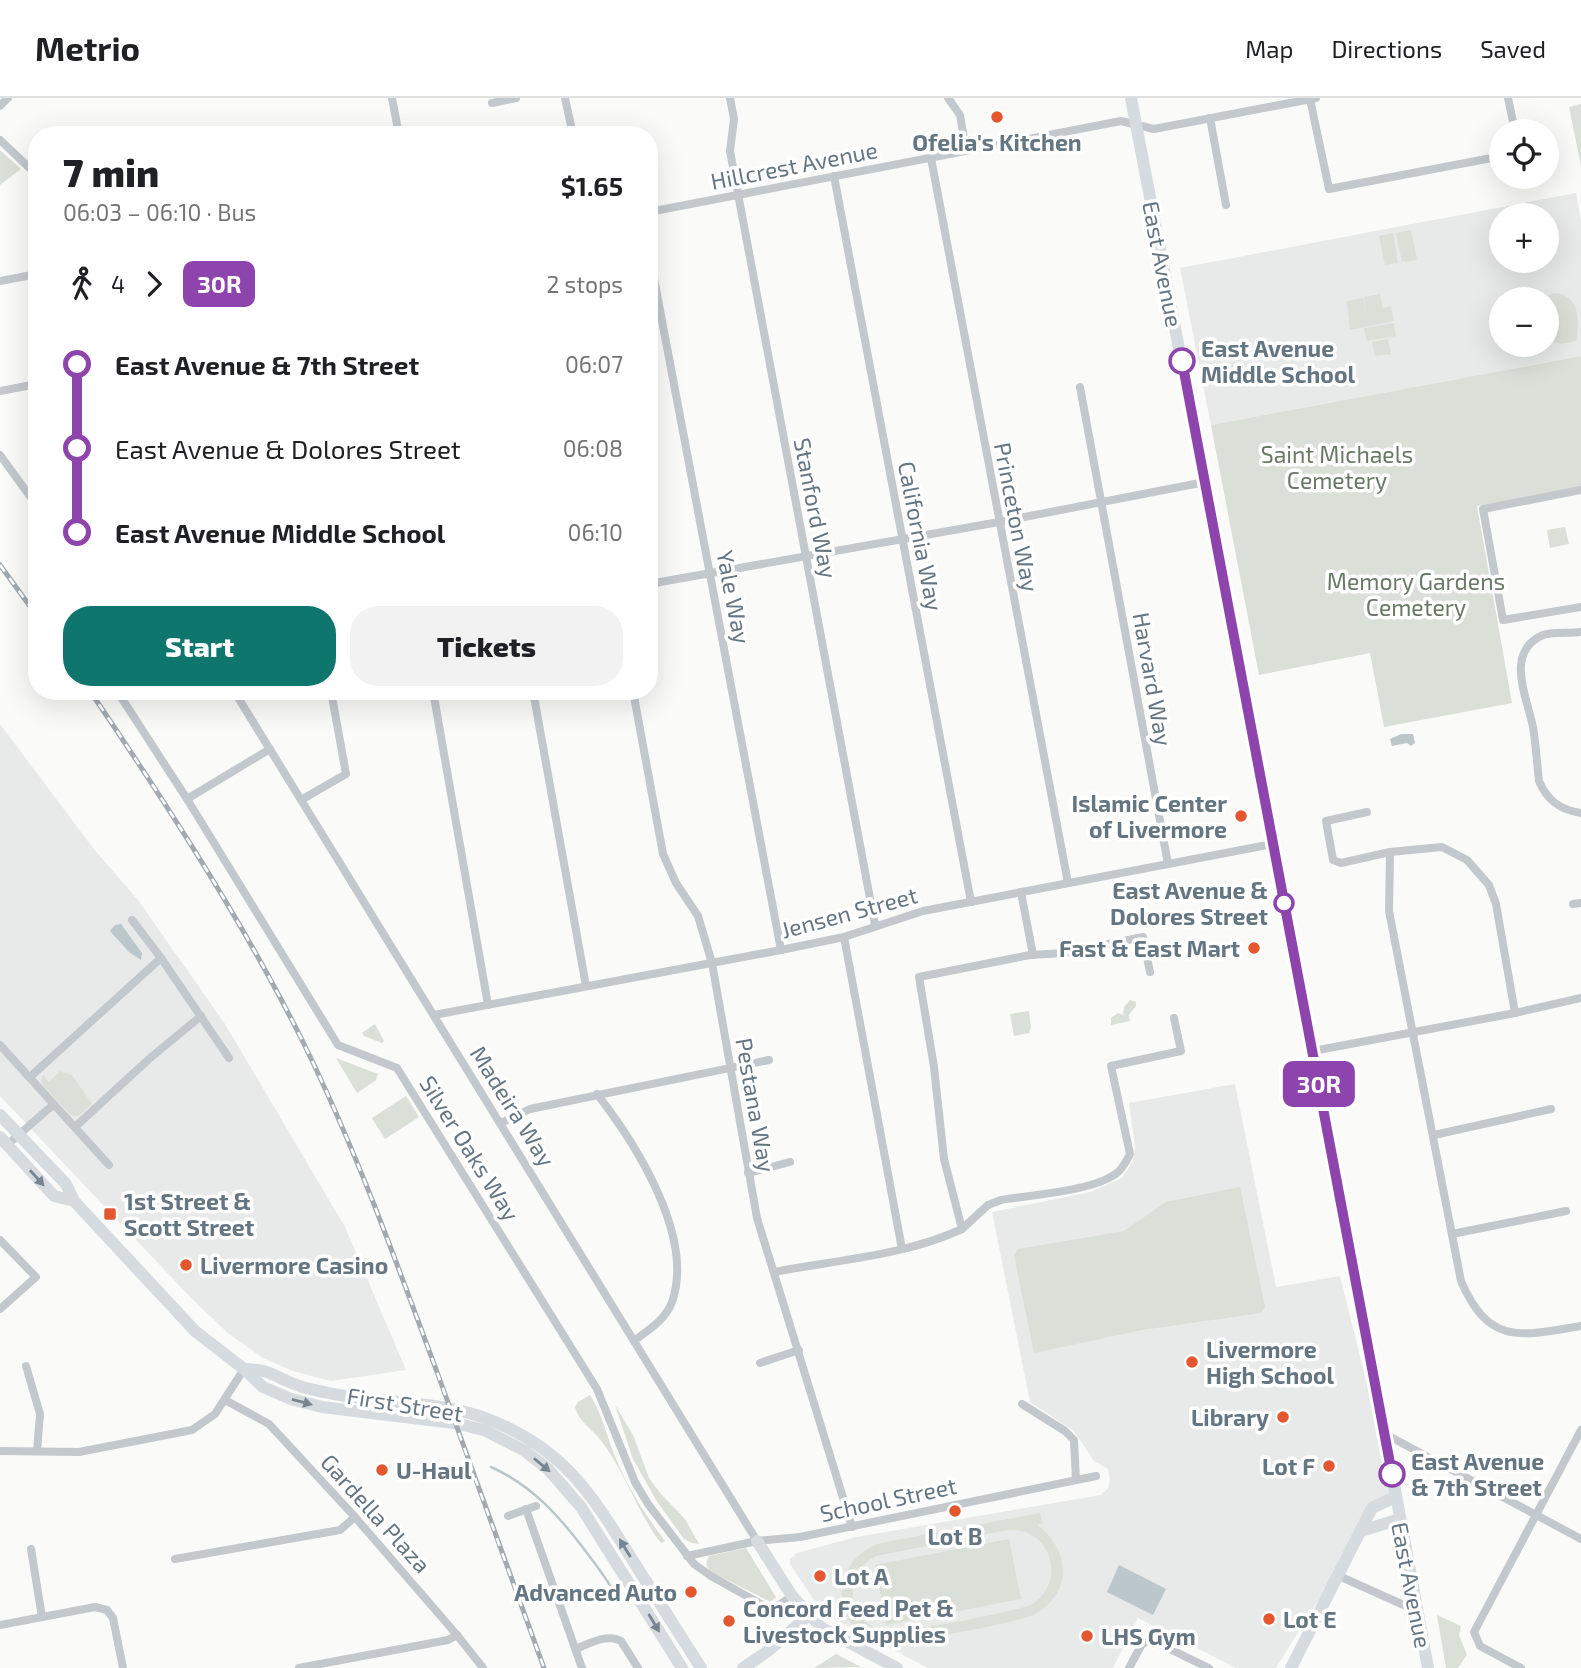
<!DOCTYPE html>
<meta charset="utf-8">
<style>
:root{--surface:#fff;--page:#f2f2f2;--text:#202124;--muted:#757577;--line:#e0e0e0;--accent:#0f766e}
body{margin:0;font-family:"Exo 2",sans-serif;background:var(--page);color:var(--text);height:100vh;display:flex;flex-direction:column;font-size:26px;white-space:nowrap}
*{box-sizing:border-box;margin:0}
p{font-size:23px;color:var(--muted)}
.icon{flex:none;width:38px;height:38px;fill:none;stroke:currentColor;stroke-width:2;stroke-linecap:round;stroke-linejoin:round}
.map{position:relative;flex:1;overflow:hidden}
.side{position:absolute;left:28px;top:28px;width:630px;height:574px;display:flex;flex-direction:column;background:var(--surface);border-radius:28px;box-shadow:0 7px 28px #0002}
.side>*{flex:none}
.badge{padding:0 14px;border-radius:10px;font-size:24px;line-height:46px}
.fabs{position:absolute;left:1489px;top:21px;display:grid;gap:14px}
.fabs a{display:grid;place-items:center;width:70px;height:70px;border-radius:50%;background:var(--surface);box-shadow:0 7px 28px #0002;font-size:35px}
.map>.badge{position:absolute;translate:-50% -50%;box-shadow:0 0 0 4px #fff}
.legs{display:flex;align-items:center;gap:10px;height:77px;padding:0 35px;font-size:23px}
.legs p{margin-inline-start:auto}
.headline{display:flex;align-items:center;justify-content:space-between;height:119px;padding:0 35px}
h1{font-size:38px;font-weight:800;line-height:52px}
.button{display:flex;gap:14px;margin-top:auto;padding:14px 35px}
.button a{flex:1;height:80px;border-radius:28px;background:var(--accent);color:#fff;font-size:28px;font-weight:800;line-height:80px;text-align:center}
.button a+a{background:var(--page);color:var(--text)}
ul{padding:0 35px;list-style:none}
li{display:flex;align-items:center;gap:24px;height:84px;font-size:26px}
li i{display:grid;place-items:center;width:10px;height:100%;margin:0 9px;background:currentColor}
li i::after{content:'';width:18px;height:18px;margin:-9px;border:5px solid;border-radius:50%;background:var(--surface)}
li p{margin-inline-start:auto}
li:first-child i{background:linear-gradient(#0000 50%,currentColor 0)}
li:last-child i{background:linear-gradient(currentColor 50%,#0000 0)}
header{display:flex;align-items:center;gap:42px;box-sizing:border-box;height:98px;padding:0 35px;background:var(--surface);border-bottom:2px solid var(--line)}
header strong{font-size:33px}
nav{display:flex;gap:38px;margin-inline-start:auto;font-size:24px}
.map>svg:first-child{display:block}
.built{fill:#e8e9e9;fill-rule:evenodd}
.green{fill:#dadfd7;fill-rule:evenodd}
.water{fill:#bbc7cb}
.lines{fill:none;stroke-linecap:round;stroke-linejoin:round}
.stream{stroke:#bbc7cb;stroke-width:2.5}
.street{stroke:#c3c8cc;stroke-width:8}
.secondary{stroke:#d6dbdf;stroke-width:12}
.primary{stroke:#d6dbdf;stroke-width:12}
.rail-casing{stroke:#a2aab0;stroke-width:5}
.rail{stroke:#fff;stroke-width:2.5;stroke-dasharray:8;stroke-linecap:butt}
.oneway{fill:#768591}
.line-1-casing{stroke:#fff;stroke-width:16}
.line-1{stroke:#8e44ad;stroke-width:10}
.poi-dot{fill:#e4572e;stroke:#fff;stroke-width:2.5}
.stop-1-dot{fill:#fff;stroke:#8e44ad;stroke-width:3.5}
.labels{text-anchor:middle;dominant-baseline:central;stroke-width:7;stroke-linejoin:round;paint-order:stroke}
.poi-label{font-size:23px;font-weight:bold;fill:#657683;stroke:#fff;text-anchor:start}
.street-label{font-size:23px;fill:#657683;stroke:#fff}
.stop-label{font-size:23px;font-weight:bold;fill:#657683;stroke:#fff;text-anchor:start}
.park-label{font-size:23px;fill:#687a64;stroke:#fff}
</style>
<header>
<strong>Metrio</strong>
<nav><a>Map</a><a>Directions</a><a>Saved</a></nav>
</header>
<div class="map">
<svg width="1581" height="1570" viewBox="0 0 1581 1570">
<rect width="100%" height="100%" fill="#fafaf8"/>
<g class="built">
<path d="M1576 95 1581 123V258L1211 327 1180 170ZM1502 117H1547V163H1502ZM1502 201H1547V247H1502Z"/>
<polygon points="0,626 93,750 138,802 225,926 345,1129 406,1272 331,1283 293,1273 263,1260 229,1236 192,1201 0,998"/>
<polygon points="1235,986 1276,1189 1340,1178 1395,1399 1372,1410 1361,1433 1276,1570 1236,1570 1138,1520 1113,1570 928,1570 840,1524 819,1509 790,1466 790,1461 797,1455 856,1439 1101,1397 1108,1390 1110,1382 1108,1371 1094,1363 1074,1333 1030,1304 992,1114 1090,1094 1122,1080 1133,1063 1135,1049 1129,1005"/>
</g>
<g class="green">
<polygon points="1581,6 1581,68 1569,9"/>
<polygon points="0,52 21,71 0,87"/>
<polygon points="1411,132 1417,162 1402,164 1396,135"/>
<polygon points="1393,135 1398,165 1385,167 1379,138"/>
<path d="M1554 195C1579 196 1581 223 1576 243L1561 246 1547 242V201H1539Z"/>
<polygon points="1380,196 1383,210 1391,208 1394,223 1350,232 1347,203 1363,200 1366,213 1364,199"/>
<polygon points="1394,225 1396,238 1367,243 1364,230"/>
<polygon points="1388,241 1391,256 1375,258 1372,244"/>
<polygon points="1581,258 1581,389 1477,408 1512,605 1384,629 1370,555 1259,577 1211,327"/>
<polygon points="1565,429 1569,446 1550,450 1547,432"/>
<polygon points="1130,902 1136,904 1136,908 1129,917 1130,923 1111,927 1111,920 1118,915 1123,917 1124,909"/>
<polygon points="1029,913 1031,929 1029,935 1014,938 1010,916"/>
<polygon points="375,926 384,943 382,945 364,938 362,935"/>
<polygon points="336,960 378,976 376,982 357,995"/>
<polygon points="60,973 72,977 92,1006 78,1018 71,1017 41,985 43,977 49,984"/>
<polygon points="406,998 419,1019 385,1041 372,1020"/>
<polygon points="1240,1089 1265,1209 1261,1215 1142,1232 1034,1255 1014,1157 1018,1151 1124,1133 1166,1104"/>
<path d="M590 1297C603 1317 607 1341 617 1363 629 1392 646 1418 665 1443L661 1445C636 1413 625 1372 599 1340 590 1329 579 1324 575 1309L578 1304Z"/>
<polygon points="615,1307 633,1337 649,1380 661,1396 685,1421 699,1446 692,1445 684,1441 656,1402 633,1361"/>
<path d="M1040 1415 1043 1425 1037 1427C1071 1452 1073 1495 1034 1517 1014 1525 898 1548 880 1543 827 1530 831 1460 881 1445ZM1007 1432C1051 1428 1068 1484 1031 1507 1013 1514 897 1537 882 1533 865 1528 854 1514 853 1497 851 1480 861 1466 876 1458Z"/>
<polygon points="1009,1441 1021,1501 886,1527 875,1467"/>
<path d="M746 1450 776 1499 771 1504 711 1474C705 1468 706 1464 709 1458Z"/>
<polygon points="1437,1517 1461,1528 1459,1537 1467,1557 1458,1570 1446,1570"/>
<polygon points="836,1556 861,1569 814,1570"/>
</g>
<g class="water">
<polygon points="1401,636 1413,636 1415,645 1411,648 1407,645 1392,648 1390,641"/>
<polygon points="121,826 142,855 141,862 129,854 110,833 115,827"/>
<polygon points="1119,1467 1166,1491 1153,1517 1107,1494"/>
</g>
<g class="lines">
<path class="stream" d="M491 1369C533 1388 560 1419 587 1455 597 1468 607 1481 615 1496"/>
<g class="street">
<polyline points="392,0 399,37"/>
<polyline points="565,0 573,37"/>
<polyline points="730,0 734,21 730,53 875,827"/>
<polyline points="948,0 960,17 966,53"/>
<polyline points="1508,0 1515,33"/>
<polyline points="1310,1 1329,91 1502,58"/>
<polyline points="492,5 516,0"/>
<polyline points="0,8 8,0"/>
<polyline points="1210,20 1226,107"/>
<polyline points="0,42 37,77"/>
<polyline points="931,60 1068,785"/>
<polyline points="834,78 971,804"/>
<polyline points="649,114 1121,23 1154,31 1316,0"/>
<polyline points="649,154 781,852"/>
<polyline points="0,183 37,176"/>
<polyline points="1080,289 1168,766"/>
<polyline points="0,293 37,286"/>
<polyline points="0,357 37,408"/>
<polyline points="1581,392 1483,411 1503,522 1581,509"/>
<polyline points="649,486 999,424 1205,384"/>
<path d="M1581 534C1569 536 1555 533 1543 537 1504 554 1527 599 1533 629 1536 647 1537 665 1539 683 1547 703 1561 712 1581 715"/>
<polyline points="117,593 187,701 338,947 397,970 597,1291 635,1384 648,1406 694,1466 711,1478 768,1510 776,1509 792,1498"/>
<polyline points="234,593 757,1443"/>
<polyline points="433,593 488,907"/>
<polyline points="533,593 586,888"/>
<polyline points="633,593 663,756 676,785 698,818 712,865 757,1120 852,1429"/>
<polyline points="187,701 270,651"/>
<polyline points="301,702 346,676 331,593"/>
<polyline points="1367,714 1326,723 1333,762 1341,765 1390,754 1442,749 1467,762 1489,787 1496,806 1515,915"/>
<path d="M1390 754 1389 813 1461 1183C1489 1248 1521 1238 1581 1228"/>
<polyline points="1021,794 1033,857"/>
<polyline points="1573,806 1581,805"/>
<polyline points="132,822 161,860 229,960"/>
<polyline points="844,839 902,1151"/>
<polyline points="434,917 781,852 844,839 923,813 1273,746"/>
<polyline points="0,947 109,1067"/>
<polyline points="1313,953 1515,915 1581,900"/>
<polyline points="30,979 161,860"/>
<path d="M597 996C636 1046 695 1139 672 1204 666 1221 649 1232 635 1242"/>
<polyline points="501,1025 530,1011 769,962"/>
<polyline points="75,1029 149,961 201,918"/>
<polyline points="1434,1037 1551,1011"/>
<polyline points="7,1047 54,1006"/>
<polyline points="748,1075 790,1064"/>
<path d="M962 1131 988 1107 1001 1102C1031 1097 1096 1093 1118 1074 1123 1070 1127 1062 1130 1056L1111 968 1181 953 1174 920"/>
<polyline points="1452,1136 1566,1113"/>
<polyline points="0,1142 36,1179 0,1211"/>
<path d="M774 1174C836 1162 904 1158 962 1131L944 1061 934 969 919 879 1030 857 1065 855 1143 839 1150 874"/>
<polyline points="760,1265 799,1252"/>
<polyline points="26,1268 40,1316 37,1353"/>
<polyline points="225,1302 269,1326 355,1419 457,1537 483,1570"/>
<polyline points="1022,1306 1065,1333 1074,1342 1076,1382"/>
<polyline points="1385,1336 1581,1441"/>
<polyline points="0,1353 79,1354 192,1332 215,1316 244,1271"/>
<polyline points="526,1411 582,1570"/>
<polyline points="508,1418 536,1408"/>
<polyline points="31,1451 42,1519"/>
<polyline points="687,1458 757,1443 800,1439 1096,1378"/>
<polyline points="175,1461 340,1432 355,1419"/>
<polyline points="1339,1478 1417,1513"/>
<polyline points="0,1527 95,1509 107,1512 113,1520 123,1570"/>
<path d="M575 1551C589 1546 607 1535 621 1543L638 1570"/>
<polyline points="299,1570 448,1542 457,1537"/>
<polyline points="1129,1570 1142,1546 1151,1542 1209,1570"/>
<polyline points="1521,1570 1480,1548 1474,1534 1581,1332"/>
</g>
<g class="secondary">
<polyline points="1131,0 1328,1029 1428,1570"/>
<polyline points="1361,1433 1400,1421"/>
<polyline points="757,1443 792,1498 822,1530 897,1570"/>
<polyline points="743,1570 768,1553 809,1517"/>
<polyline points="1291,1570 1372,1410 1395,1399"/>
</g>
<g class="primary">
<polyline points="0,1017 66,1086 74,1103 195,1233 244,1271 263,1289 291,1301 322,1309 454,1325 484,1332 525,1353 548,1371 581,1409 682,1570"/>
<polyline points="0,1039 54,1098 74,1103"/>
<path d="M244 1271C268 1271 272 1277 294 1286 309 1292 329 1295 345 1298 390 1305 439 1304 482 1319 564 1348 592 1397 635 1466 657 1501 679 1535 701 1570"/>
</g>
<defs>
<g id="rail">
<polyline points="0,467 37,518"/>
<path d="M90 593C167 707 243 823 304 946 356 1052 396 1163 437 1274 472 1372 508 1471 544 1570"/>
</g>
</defs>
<use href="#rail" class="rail-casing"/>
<use href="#rail" class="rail"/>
</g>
<defs><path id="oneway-solid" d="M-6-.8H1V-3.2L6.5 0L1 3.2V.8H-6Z" transform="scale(1.75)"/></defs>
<g class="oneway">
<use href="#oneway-solid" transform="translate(37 1080) rotate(48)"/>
<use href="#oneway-solid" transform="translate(302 1304) rotate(15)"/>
<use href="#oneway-solid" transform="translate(542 1367) rotate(40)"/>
<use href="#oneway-solid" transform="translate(625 1450) rotate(-122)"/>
<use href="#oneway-solid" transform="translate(654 1525) rotate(59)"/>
</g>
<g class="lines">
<defs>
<polyline id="line-1" points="1182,263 1392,1376"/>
</defs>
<use href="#line-1" class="line-1-casing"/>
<use href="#line-1" class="line-1"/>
</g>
<g class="poi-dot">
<circle cx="997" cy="19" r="7"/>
<circle cx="1241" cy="718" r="7"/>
<circle cx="1254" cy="850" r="7"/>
<rect x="103" y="1109" width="14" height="14" rx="3.5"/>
<circle cx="186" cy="1167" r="7"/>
<circle cx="1192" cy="1264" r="7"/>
<circle cx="1283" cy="1319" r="7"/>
<circle cx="1329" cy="1368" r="7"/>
<circle cx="382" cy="1372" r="7"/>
<circle cx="955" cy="1413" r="7"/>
<circle cx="820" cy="1478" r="7"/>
<circle cx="691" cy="1494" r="7"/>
<circle cx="1269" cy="1521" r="7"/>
<circle cx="729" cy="1523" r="7"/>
<circle cx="1087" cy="1538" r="7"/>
</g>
<g class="stop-1-dot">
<circle cx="1182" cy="263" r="12"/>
<circle cx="1284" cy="805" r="9"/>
<circle cx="1392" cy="1376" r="12"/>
</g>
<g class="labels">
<g class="poi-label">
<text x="997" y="44" text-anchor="middle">Ofelia's Kitchen</text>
<text x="1227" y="705" text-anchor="end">Islamic Center<tspan x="1227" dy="26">of Livermore</tspan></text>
<text x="1240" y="850" text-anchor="end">Fast &amp; East Mart</text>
<text x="124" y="1103">1st Street &amp;<tspan x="124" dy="26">Scott Street</tspan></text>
<text x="200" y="1167">Livermore Casino</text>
<text x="1206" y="1251">Livermore<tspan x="1206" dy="26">High School</tspan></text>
<text x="1269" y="1319" text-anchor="end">Library</text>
<text x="1315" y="1368" text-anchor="end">Lot F</text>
<text x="396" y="1372">U-Haul</text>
<text x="955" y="1438" text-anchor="middle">Lot B</text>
<text x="834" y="1478">Lot A</text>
<text x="677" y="1494" text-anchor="end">Advanced Auto</text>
<text x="743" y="1510">Concord Feed Pet &amp;<tspan x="743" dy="26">Livestock Supplies</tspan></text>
<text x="1283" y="1521">Lot E</text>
<text x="1101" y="1538">LHS Gym</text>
</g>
<g class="street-label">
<text transform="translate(794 67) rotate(-11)">Hillcrest Avenue</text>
<text transform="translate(1163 166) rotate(79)">East Avenue</text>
<text transform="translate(816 410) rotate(79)">Stanford Way</text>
<text transform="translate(1017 419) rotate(79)">Princeton Way</text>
<text transform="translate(921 438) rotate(79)">California Way</text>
<text transform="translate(734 499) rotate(79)">Yale Way</text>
<text transform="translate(1153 581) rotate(80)">Harvard Way</text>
<text transform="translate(849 814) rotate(-15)">Jensen Street</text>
<text transform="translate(756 1007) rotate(80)">Pestana Way</text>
<text transform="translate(513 1008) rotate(58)">Madeira Way</text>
<text transform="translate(470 1050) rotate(58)">Silver Oaks Way</text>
<text transform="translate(405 1306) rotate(9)">First Street</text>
<text transform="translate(888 1401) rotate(-12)">School Street</text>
<text transform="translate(376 1415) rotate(48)">Gardella Plaza</text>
<text transform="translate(1412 1487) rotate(79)">East Avenue</text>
</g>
<g class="stop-label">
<text x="1201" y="250">East Avenue<tspan x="1201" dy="26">Middle School</tspan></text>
<text x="1268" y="792" text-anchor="end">East Avenue &amp;<tspan x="1268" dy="26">Dolores Street</tspan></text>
<text x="1411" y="1363">East Avenue<tspan x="1411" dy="26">&amp; 7th Street</tspan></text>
</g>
<g class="park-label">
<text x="1337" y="356">Saint Michaels<tspan x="1337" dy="26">Cemetery</tspan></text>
<text x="1416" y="483">Memory Gardens<tspan x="1416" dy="26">Cemetery</tspan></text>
</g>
</g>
</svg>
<div class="fabs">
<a><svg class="icon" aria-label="locate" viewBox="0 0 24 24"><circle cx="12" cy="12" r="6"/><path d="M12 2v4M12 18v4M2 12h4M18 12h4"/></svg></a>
<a>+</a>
<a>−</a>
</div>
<b class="badge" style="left:1319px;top:986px;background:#8e44ad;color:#fff">30R</b>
<section class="side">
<div class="headline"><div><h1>7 min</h1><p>06:03 – 06:10 · Bus</p></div><b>$1.65</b></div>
<div class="legs"><svg class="icon" aria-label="walk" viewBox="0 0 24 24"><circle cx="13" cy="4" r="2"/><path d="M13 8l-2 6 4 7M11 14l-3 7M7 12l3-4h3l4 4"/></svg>4<svg class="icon" aria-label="forward" viewBox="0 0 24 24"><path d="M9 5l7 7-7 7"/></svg><b class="badge" style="background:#8e44ad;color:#fff">30R</b><p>2 stops</p></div>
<ul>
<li><i style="color:#8e44ad"></i><b>East Avenue &amp; 7th Street</b><p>06:07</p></li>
<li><i style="color:#8e44ad"></i><span>East Avenue &amp; Dolores Street</span><p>06:08</p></li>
<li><i style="color:#8e44ad"></i><b>East Avenue Middle School</b><p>06:10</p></li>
</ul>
<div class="button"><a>Start</a><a>Tickets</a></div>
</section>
</div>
